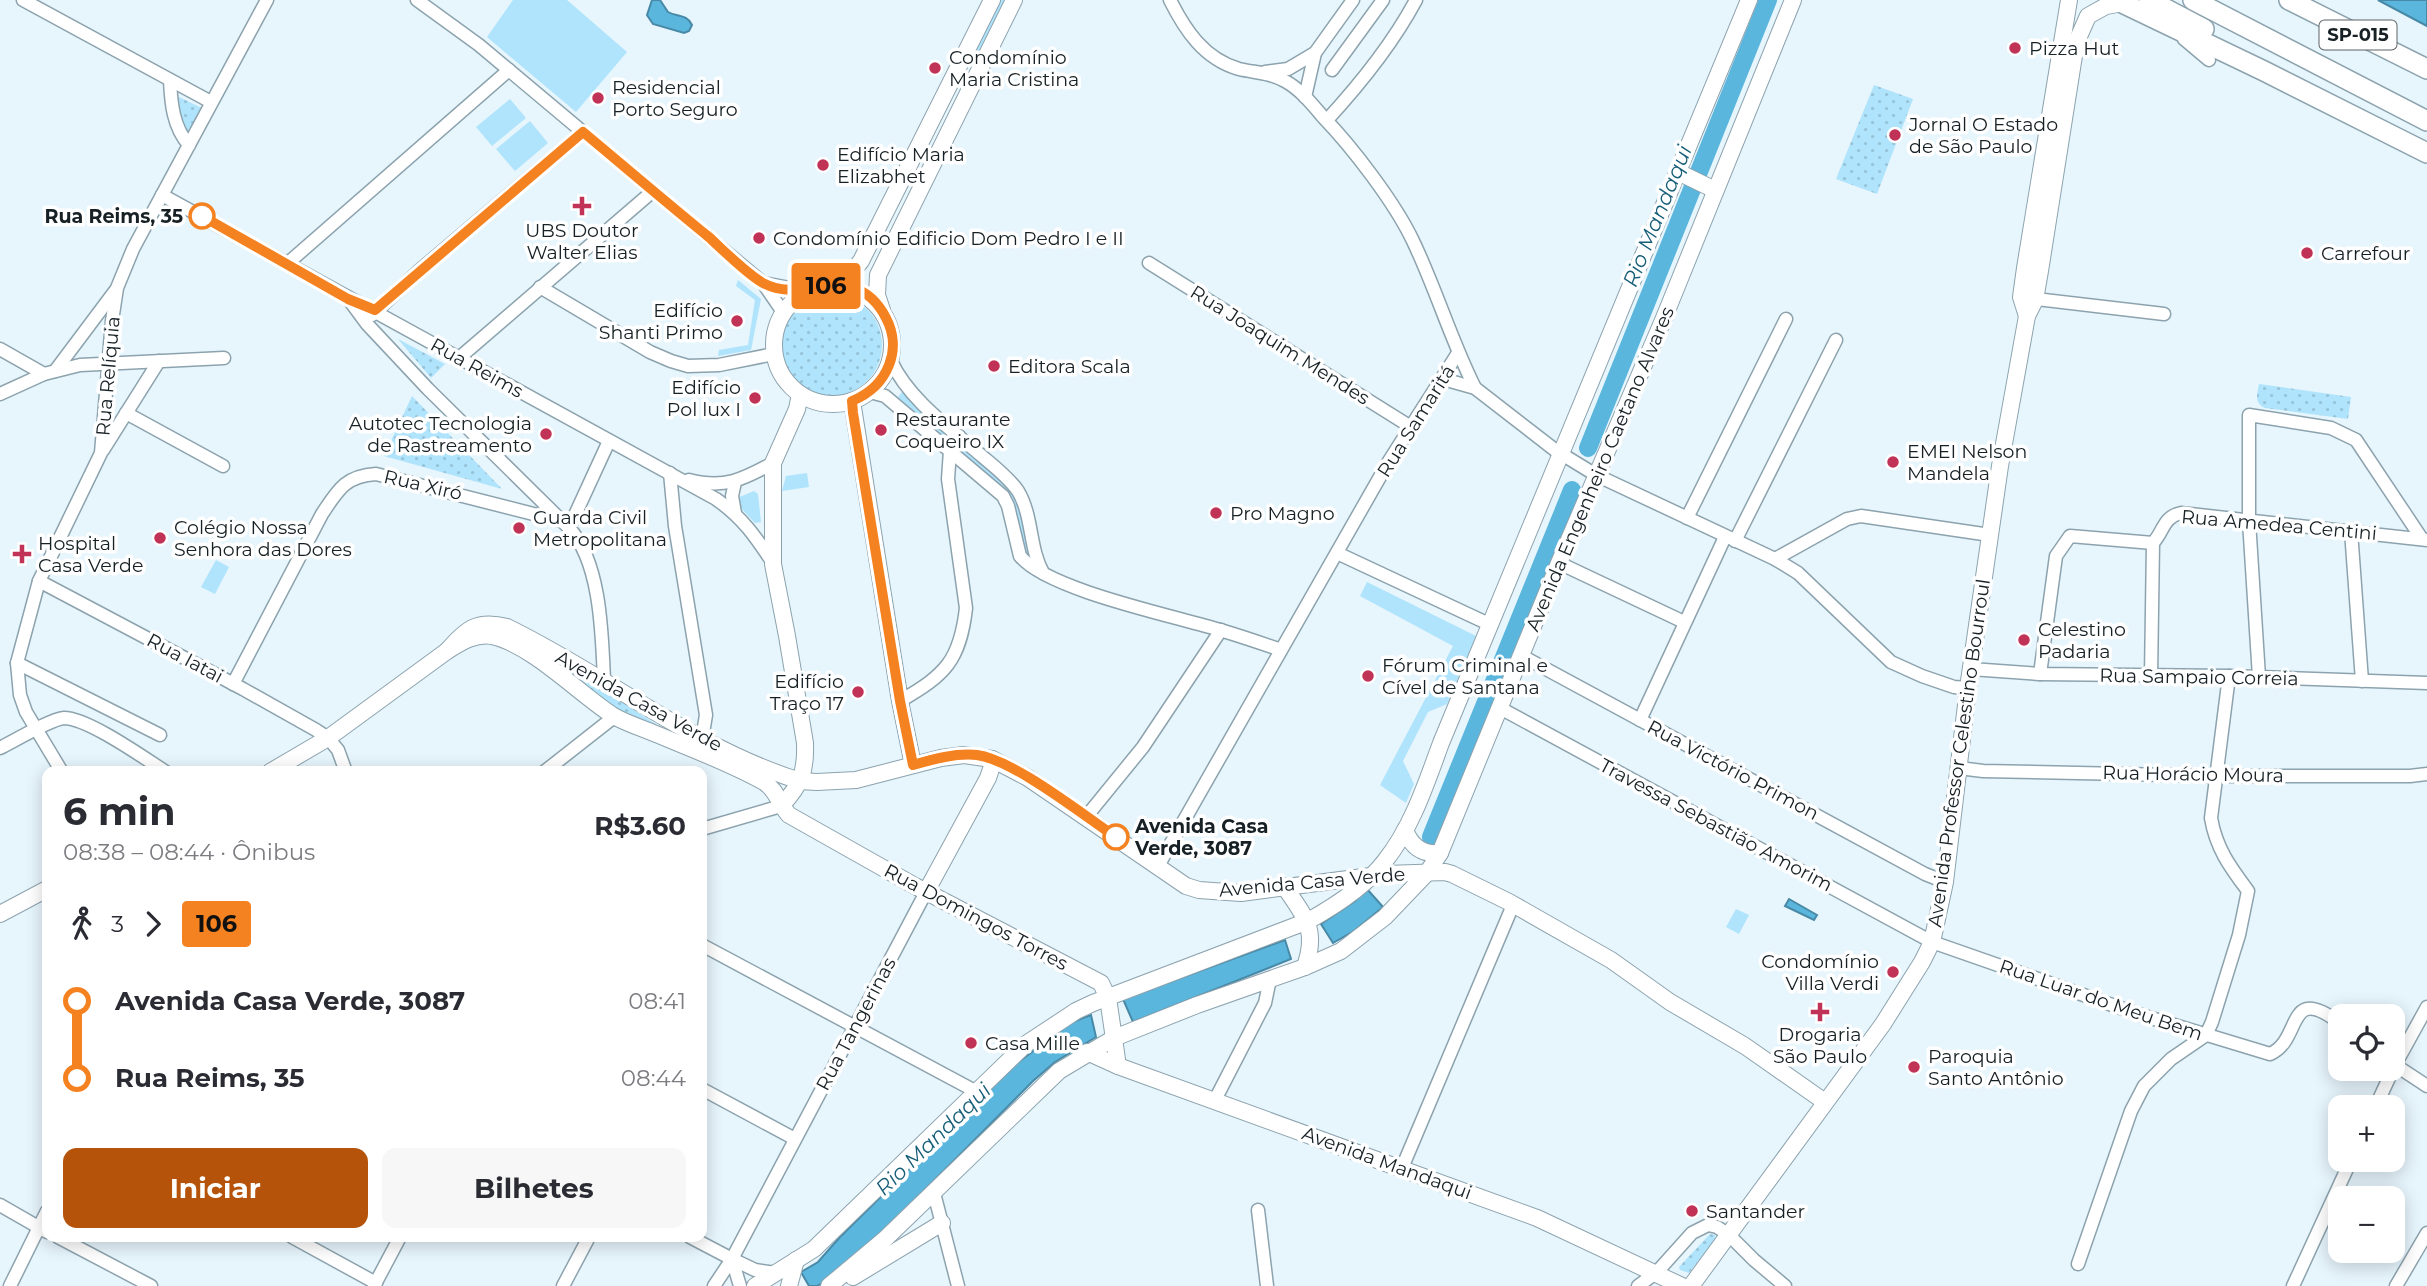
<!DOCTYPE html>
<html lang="pt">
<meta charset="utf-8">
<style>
:root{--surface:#fff;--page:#f7f7f7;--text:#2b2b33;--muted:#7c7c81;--accent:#b45309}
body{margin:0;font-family:Montserrat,sans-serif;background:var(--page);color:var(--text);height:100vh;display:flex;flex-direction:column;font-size:26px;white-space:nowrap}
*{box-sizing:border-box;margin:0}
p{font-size:23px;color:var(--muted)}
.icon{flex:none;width:38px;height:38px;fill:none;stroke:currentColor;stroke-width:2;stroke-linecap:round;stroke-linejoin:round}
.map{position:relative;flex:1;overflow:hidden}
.sheet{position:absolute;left:42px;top:766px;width:665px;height:476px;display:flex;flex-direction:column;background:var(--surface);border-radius:14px;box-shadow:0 4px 18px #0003}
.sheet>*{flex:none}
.badge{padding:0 14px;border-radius:5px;font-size:24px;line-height:46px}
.tools{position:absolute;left:2328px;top:1004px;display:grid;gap:14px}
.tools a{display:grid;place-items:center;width:77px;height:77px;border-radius:14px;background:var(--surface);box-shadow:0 4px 18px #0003;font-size:35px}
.map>.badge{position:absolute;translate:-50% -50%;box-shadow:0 0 0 4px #fff}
.legs{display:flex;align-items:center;gap:10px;height:77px;padding:0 21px;font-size:23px}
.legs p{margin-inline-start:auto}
.summary{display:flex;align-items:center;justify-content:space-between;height:119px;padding:0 21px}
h1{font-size:38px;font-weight:700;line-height:52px}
.primary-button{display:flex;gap:14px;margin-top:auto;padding:14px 21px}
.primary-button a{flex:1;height:80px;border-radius:14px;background:var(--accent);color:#fff;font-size:28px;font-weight:700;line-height:80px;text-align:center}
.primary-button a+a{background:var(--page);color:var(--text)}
ul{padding:0 21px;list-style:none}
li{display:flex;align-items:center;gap:24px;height:77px;font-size:26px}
li i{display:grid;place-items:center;width:10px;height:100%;margin:0 9px;background:currentColor}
li i::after{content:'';width:18px;height:18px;margin:-9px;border:5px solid;border-radius:50%;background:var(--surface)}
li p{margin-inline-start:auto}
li:first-child i{background:linear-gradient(#0000 50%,currentColor 0)}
li:last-child i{background:linear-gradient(currentColor 50%,#0000 0)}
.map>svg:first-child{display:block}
.green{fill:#afe4fc}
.park{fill:url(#park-dots)}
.water{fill:#5bb6dd;stroke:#4789a6;stroke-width:2}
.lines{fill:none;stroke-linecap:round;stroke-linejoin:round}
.river{stroke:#5bb6dd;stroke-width:18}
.minor-casing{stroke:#8ca3ae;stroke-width:15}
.major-casing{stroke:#8ca3ae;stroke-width:18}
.highway-casing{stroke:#8ca3ae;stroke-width:22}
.minor{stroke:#fff;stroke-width:12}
.major{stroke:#fff;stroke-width:16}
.highway{stroke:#fff;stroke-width:19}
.line-1-casing{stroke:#fff;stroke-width:16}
.line-1{stroke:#f58220;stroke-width:10}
.poi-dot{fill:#c13257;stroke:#fff;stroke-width:2.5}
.stop-1-dot{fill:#fff;stroke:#f58220;stroke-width:3.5}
.labels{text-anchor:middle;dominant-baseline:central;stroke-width:7;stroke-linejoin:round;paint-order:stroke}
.shield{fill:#fff;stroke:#5d6366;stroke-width:2}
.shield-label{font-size:18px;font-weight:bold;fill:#172024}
.poi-label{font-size:19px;fill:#172024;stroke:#fff;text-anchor:start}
.stop-label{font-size:19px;font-weight:bold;fill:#172024;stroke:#fff;text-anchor:end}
.street-label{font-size:19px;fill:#172024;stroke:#fff}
.water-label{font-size:21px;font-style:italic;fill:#175e79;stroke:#fff}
</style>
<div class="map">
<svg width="2427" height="1286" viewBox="0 0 2427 1286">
<defs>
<pattern id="park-dots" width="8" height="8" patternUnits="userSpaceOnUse" patternTransform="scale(1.75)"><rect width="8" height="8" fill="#afe4fc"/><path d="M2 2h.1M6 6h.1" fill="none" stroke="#96c3d8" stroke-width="1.8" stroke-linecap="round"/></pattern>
</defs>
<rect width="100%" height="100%" fill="#e7f5fd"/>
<g class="green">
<polygon points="513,0 567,0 627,52 576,112 487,37"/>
<polygon points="1001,0 1006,0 977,57 973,55"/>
<polygon points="510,99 526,118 492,146 476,127"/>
<polygon points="530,121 548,143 515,171 496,149"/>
<polygon points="738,280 761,299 751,350 718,356 719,350 748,345 755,300 736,286"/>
<polygon points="902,392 1013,492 1022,517 1034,562 1028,560 1017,518 1002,488 898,397"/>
<polygon points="807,473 809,487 782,491 786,476"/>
<polygon points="754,491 758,494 761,522 755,523 737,504 737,498"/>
<polygon points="216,560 229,567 215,594 201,587"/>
<polygon points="1367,582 1476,636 1447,704 1428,712 1403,761 1414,784 1406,803 1380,785 1453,646 1360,596"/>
<polygon points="1736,909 1749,915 1739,934 1726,927"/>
</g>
<g class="park">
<polygon points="1874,85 1913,99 1877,194 1836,179"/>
<polygon points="179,97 202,108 190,131 183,128 177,99"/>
<circle cx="831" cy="345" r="51"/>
<polygon points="398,339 445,364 431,378"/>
<path d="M2259 384 2351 397 2348 419 2265 408C2254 403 2257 395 2259 384Z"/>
<polygon points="412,396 502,489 384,456"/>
<polygon points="562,663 660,727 629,719 559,665"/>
<polygon points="1710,1234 1715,1235 1715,1239 1689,1273 1680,1270 1679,1267"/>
</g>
<g class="water">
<path d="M652 0H660L668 12C677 17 687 14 692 25L689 31 684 33 653 24 647 15Z"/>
<polygon points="2378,0 2427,0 2427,26"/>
<polygon points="1367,889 1383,907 1354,931 1333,943 1321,924 1355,901"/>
<polygon points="1789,899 1817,915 1814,920 1785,906"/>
<polygon points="1285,940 1291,959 1133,1022 1123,999"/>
<polygon points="1091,1015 1096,1037 1055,1062 1033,1081 877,1238 832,1277 817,1286 809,1286 801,1272 818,1262 840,1237 1012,1067 1070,1023"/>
</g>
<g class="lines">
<g class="river">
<polyline points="1588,448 1768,0"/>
<polyline points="1431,837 1572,490"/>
</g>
<defs>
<g id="minor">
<polyline points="23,0 211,102"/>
<polyline points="417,0 479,45 763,283 783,312"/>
<path d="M1170 0C1185 30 1204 59 1239 69 1256 73 1268 72 1285 81 1300 89 1312 104 1323 117 1353 148 1395 203 1413 241 1436 289 1451 340 1475 388"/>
<polyline points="2184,39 2209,60"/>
<polyline points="1332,70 1383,0"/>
<polyline points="1265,72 1288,69 1315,53"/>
<path d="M170 80C171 103 173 127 189 145"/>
<polyline points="1305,97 1315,53 1353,0"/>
<path d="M1327 120C1361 83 1392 45 1416 0"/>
<path d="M162 195 716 499C743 518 755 536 773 563"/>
<polyline points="288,263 509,70"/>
<polyline points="1149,263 1411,427"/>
<polyline points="763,283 806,291"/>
<polyline points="540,287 650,352 671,361 688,366 719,365 774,354"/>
<polyline points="2028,298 2164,314"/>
<path d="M350 301 367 324 428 389 569 528C601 562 602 635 604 681"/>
<polyline points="372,315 420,270 583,132"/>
<polyline points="0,349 44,374"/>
<polyline points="459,358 653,191"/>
<path d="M891 361C909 400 951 429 983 457 995 467 1009 478 1018 491 1033 516 1029 548 1043 573"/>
<polyline points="55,371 115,291"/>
<polyline points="1443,379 1475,388 1555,450 1596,475 1775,559 1798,573 1891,662 1922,676 1954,687 1968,688"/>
<path d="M870 392 885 396 1003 496 1008 506 1020 556C1047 590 1175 616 1220 630 1240 636 1261 643 1281 650"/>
<polyline points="0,394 44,374 80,365 224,358"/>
<polyline points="126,413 223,466"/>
<polyline points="103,450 159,361"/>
<polyline points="670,473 675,526 706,715 701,745"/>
<path d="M689 480C724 489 742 480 773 463"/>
<polyline points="735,513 732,496 735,482"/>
<polyline points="1687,518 1786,319"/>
<polyline points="569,528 609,441"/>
<polyline points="2351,531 2362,681"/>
<polyline points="1735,541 1836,340"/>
<polyline points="1337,553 1491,625"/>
<polyline points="1775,559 1847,519 1861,516 1990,535"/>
<polyline points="1559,563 1684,622"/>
<polyline points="39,581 243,689 316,730 328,738 338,750 346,772"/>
<polyline points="1522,656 1925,874 1945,882"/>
<polyline points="17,663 160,735"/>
<polyline points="1971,669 2040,674 2229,676 2427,683"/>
<polyline points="2040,674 2056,556 2070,536 2153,543"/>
<path d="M2151 676 2153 543C2164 531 2163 517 2181 513L2427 540"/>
<polyline points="2259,677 2249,521 2249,415 2331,428 2356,440 2422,539"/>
<path d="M233 684 322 514C338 490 345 476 376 474L561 521"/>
<path d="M900 701C945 675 960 661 966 608L948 479 950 451 959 436"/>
<path d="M1500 708 1932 942 2138 1014 2270 1054C2303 1040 2285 982 2340 1023"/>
<polyline points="1640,720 1725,537"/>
<path d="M0 748C14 741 51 719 64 718 88 718 144 758 166 772"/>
<polyline points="1959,768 1983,771 2215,776 2410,776 2427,774"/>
<polyline points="62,772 26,712 20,695 17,663 39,581 101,453 112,321 117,288 133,249 267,0"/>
<polyline points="544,772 614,717"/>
<polyline points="1086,817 1143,747 1221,630"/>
<polyline points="702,829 781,806"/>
<polyline points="1158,866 1389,461 1458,353"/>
<polyline points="702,945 977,1092"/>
<polyline points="2392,1063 2427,1086"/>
<polyline points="702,1089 795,1139"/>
<polyline points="1215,1100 1265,1003 1270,979"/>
<polyline points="2375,1108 2395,1065 2427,1007"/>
<polyline points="1402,1168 1513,905"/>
<polyline points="934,1193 958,1286"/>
<polyline points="0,1205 47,1232"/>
<polyline points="1258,1210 1267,1286"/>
<polyline points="58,1237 151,1286"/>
<polyline points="292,1237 376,1283"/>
<polyline points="690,1237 732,1259 740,1286"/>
<polyline points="732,1259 755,1270 776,1273"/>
<path d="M2078 1264 2131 1111 2144 1086 2171 1059 2206 1035 2212 1022 2239 935 2248 891C2230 867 2216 848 2211 818L2229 676"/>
<polyline points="10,1286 47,1211"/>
<polyline points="374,1286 400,1237"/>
<polyline points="563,1286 589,1237"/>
<polyline points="714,1286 732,1259 926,892"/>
<polyline points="1638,1286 1657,1272 1692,1233 1708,1225 1717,1227 1729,1235 1754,1260 1785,1286"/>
<polyline points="2293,1286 2351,1160"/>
<polyline points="2396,1286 2427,1233"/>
</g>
<g id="major">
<polyline points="1678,172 1715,190"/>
<polyline points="830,285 852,272 861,261 992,0"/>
<circle cx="833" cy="345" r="59"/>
<polyline points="882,310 877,295 878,275 1014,0"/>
<polyline points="2027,316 2021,297 2025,268 2069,0"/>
<polyline points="852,401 900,701 913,765"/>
<path d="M447 651C466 629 477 619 507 627 606 675 694 748 800 781L817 782 856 780 941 758 964 755 992 759 1028 778 1186 886 1199 890 1241 893 1386 874 1445 872 1452 874 1509 902 1611 960 1670 1002 1745 1046 1825 1102"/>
<path d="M270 772 328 738 447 651C460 643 475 633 492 636 532 645 577 692 612 715 625 723 642 728 656 734 692 749 730 763 764 782 777 790 779 804 789 815L915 886 1101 983 1108 998 1118 1066"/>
<path d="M781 806C801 785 806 772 805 743L787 636 773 564V463L797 409 800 394"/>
<path d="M1405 830C1411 846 1422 855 1440 853"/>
<path d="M1284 886C1305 917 1318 929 1305 967"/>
<polyline points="926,892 988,778 994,760"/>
<polyline points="0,914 47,889"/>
<polyline points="1087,1052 1118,1066 1537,1218 1682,1286"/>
<polyline points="853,1277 942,1223"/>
<path d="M755 1286 814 1249 1026 1044 1076 1011 1093 1003 1308 921C1335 906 1366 886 1385 861 1412 827 1426 784 1441 743L1749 0"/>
<polyline points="789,1286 796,1260"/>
<polyline points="829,1286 884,1240 1059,1071 1114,1038 1197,1005 1305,967 1341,951 1385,917 1427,873 1440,853 1559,563 1664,318 1793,0"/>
<polyline points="1691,1286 1883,1024 1922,962 1932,942 1937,919 1945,882 1968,688 2000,466 2027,316 2035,300 2040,271 2076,43 2088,16 2106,6 2123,3"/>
</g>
<g id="highway">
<polyline points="2116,0 2264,71 2427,153"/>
<polyline points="2149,0 2204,29"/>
<polyline points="2193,0 2427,121"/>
<polyline points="2289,0 2427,69"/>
</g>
</defs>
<use href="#minor" class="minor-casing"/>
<use href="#major" class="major-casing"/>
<use href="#highway" class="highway-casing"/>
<use href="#minor" class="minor"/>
<use href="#major" class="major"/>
<use href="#highway" class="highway"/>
</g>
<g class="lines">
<defs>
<path id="line-1" d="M202 216 348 299 375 310 583 132C625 167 667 203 710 238 724 251 747 274 763 283 805 306 855 258 886 318 894 333 895 350 889 365 882 383 869 394 852 401L853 413 900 701 913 765C934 759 955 753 977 755 1014 760 1083 815 1116 837"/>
</defs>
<use href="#line-1" class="line-1-casing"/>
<use href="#line-1" class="line-1"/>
</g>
<g class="poi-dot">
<circle cx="2015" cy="48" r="7"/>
<circle cx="935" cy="68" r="7"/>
<circle cx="598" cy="98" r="7"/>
<circle cx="1895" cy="135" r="7"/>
<circle cx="823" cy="165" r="7"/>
<path d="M578.5 195.5h7v7h7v7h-7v7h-7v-7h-7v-7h7z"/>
<circle cx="759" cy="238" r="7"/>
<circle cx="2307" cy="253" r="7"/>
<circle cx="737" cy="321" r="7"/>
<circle cx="994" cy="366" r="7"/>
<circle cx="755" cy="398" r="7"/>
<circle cx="881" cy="430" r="7"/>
<circle cx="546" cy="434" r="7"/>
<circle cx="1893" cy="462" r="7"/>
<circle cx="1216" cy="513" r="7"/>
<circle cx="519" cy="528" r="7"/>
<circle cx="160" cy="538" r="7"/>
<path d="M18.5 543.5h7v7h7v7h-7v7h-7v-7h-7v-7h7z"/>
<circle cx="2024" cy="640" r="7"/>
<circle cx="1368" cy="676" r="7"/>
<circle cx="858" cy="692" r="7"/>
<circle cx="1893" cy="972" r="7"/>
<path d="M1816.5 1001.5h7v7h7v7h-7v7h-7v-7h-7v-7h7z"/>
<circle cx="971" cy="1043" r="7"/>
<circle cx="1914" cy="1067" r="7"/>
<circle cx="1692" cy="1211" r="7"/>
</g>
<g class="stop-1-dot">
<circle cx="202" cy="216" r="12"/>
<circle cx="1116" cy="837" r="12"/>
</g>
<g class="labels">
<rect class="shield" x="2319.5" y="20.5" width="77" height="29" rx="5"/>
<g class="shield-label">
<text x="2358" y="35">SP-015</text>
</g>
<g class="poi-label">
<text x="2029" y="48">Pizza Hut</text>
<text x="949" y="57">Condomínio<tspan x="949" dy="22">Maria Cristina</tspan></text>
<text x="612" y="87">Residencial<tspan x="612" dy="22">Porto Seguro</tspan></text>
<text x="1909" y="124">Jornal O Estado<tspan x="1909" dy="22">de São Paulo</tspan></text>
<text x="837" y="154">Edifício Maria<tspan x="837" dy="22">Elizabhet</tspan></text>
<text x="582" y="230" text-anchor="middle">UBS Doutor<tspan x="582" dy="22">Walter Elias</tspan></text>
<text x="773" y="238">Condomínio Edificio Dom Pedro I e II</text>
<text x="2321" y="253">Carrefour</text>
<text x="723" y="310" text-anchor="end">Edifício<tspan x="723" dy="22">Shanti Primo</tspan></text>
<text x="1008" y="366">Editora Scala</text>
<text x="741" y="387" text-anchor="end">Edifício<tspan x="741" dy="22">Pol lux I</tspan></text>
<text x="895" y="419">Restaurante<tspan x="895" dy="22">Coqueiro IX</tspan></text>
<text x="532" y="423" text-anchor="end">Autotec Tecnologia<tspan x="532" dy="22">de Rastreamento</tspan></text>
<text x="1907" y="451">EMEI Nelson<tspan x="1907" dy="22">Mandela</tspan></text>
<text x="1230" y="513">Pro Magno</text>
<text x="533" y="517">Guarda Civil<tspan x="533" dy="22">Metropolitana</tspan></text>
<text x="174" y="527">Colégio Nossa<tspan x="174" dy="22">Senhora das Dores</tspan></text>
<text x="38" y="543">Hospital<tspan x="38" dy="22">Casa Verde</tspan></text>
<text x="2038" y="629">Celestino<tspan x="2038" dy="22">Padaria</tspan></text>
<text x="1382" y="665">Fórum Criminal e<tspan x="1382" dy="22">Cível de Santana</tspan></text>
<text x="844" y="681" text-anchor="end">Edifício<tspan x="844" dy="22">Traço 17</tspan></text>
<text x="1879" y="961" text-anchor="end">Condomínio<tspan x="1879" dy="22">Villa Verdi</tspan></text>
<text x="1820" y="1034" text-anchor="middle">Drogaria<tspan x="1820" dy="22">São Paulo</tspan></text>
<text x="985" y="1043">Casa Mille</text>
<text x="1928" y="1056">Paroquia<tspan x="1928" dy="22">Santo Antônio</tspan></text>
<text x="1706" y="1211">Santander</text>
</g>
<g class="stop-label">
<text x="183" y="216">Rua Reims, 35</text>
<text x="1135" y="826" text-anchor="start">Avenida Casa<tspan x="1135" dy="22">Verde, 3087</tspan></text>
</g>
<g class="street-label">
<text transform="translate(1280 345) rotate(32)">Rua Joaquim Mendes</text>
<text transform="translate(477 368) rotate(29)">Rua Reims</text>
<text transform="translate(108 376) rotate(-85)">Rua Relíquia</text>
<text transform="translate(1416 421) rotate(-58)">Rua Samaritá</text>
<text transform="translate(1600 469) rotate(-67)">Avenida Engenheiro Caetano Alvares</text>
<text transform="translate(423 485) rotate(13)">Rua Xiró</text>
<text transform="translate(2279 525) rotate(5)">Rua Amedea Centini</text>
<text transform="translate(185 658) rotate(28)">Rua Iatai</text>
<text transform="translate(2199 677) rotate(1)">Rua Sampaio Correia</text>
<text transform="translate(639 701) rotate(29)">Avenida Casa Verde</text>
<text transform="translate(1959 753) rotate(-82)">Avenida Professor Celestino Bourroul</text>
<text transform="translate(1733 770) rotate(28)">Rua Victório Primon</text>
<text transform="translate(2193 774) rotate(1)">Rua Horácio Moura</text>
<text transform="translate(1716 825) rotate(28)">Travessa Sebastião Amorim</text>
<text transform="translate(1312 882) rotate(-5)">Avenida Casa Verde</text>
<text transform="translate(976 917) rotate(28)">Rua Domingos Torres</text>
<text transform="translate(2101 1000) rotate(19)">Rua Luar do Meu Bem</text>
<text transform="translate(856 1024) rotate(-62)">Rua Tangerinas</text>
<text transform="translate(1387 1163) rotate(20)">Avenida Mandaqui</text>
</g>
<g class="water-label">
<text transform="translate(1657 216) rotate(-68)">Rio Mandaqui</text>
<text transform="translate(933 1139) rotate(-44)">Rio Mandaqui</text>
</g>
</g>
</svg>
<div class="tools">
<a><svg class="icon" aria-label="locate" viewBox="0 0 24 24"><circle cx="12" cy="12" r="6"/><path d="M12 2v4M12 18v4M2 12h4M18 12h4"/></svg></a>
<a>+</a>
<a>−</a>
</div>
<b class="badge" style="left:826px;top:286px;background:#f58220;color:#111">106</b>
<section class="sheet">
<div class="summary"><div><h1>6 min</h1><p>08:38 – 08:44 · Ônibus</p></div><b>R$3.60</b></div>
<div class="legs"><svg class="icon" aria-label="walk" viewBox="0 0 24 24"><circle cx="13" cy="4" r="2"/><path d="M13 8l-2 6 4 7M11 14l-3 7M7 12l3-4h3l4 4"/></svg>3<svg class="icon" aria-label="forward" viewBox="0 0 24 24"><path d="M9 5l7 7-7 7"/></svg><b class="badge" style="background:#f58220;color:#111">106</b></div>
<ul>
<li><i style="color:#f58220"></i><b>Avenida Casa Verde, 3087</b><p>08:41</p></li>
<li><i style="color:#f58220"></i><b>Rua Reims, 35</b><p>08:44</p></li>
</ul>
<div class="primary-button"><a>Iniciar</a><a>Bilhetes</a></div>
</section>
</div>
